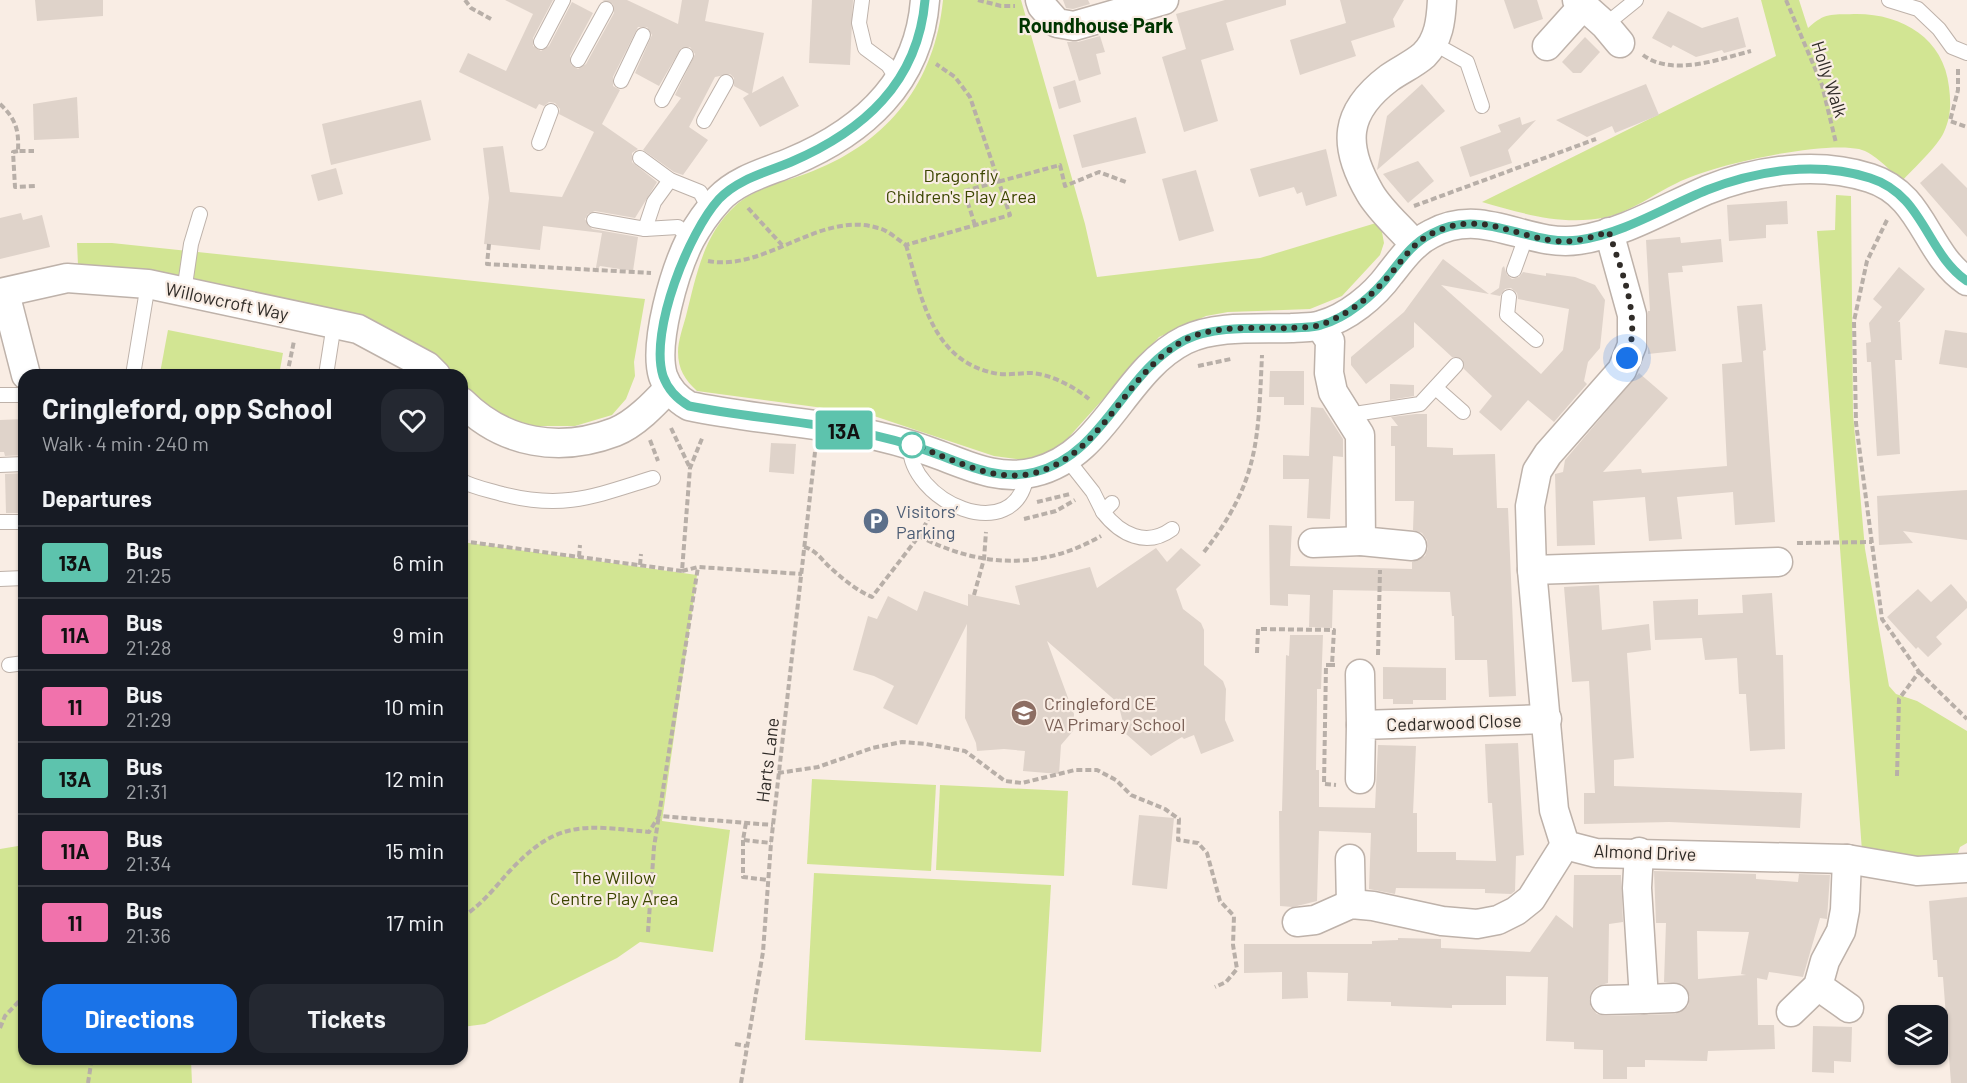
<!DOCTYPE html>
<meta charset="utf-8">
<style>
:root{--surface:#171b24;--page:#242831;--text:#f1f3f6;--muted:#9ea1a6;--line:#363941;--accent:#1a73e8}
body{margin:0;font-family:Barlow,sans-serif;background:var(--page);color:var(--text);height:100vh;display:flex;flex-direction:column;font-size:22px;white-space:nowrap}
*{box-sizing:border-box;margin:0}
p{font-size:20px;color:var(--muted)}
.icon{flex:none;width:33px;height:33px;fill:none;stroke:currentColor;stroke-width:2;stroke-linecap:round;stroke-linejoin:round}
.map{position:relative;flex:1;overflow:hidden}
.drawer{position:absolute;left:18px;top:369px;width:450px;height:696px;display:flex;flex-direction:column;background:var(--surface);border-radius:18px;box-shadow:0 2px 4px #0004}
.drawer>*{flex:none}
.badge{padding:0 12px;border-radius:4px;font-size:21px;line-height:39px}
.fabs{position:absolute;left:1888px;top:1005px;display:grid;gap:12px}
.fabs a{display:grid;place-items:center;width:60px;height:60px;border-radius:12px;background:var(--surface);box-shadow:0 2px 4px #0004;font-size:30px}
.you{position:absolute;width:30px;height:30px;margin:-15px;border:4px solid #fff;border-radius:50%;background:#1a73e8;box-shadow:0 0 0 9px #1a73e833}
.map>.badge{position:absolute;translate:-50% -50%;box-shadow:0 0 0 3px #fff}
h2{padding:0 24px;font-size:22px;line-height:54px}
.round{display:grid;place-items:center;flex:none;width:63px;height:63px;border-radius:18px;background:var(--page)}
.summary{display:flex;align-items:center;justify-content:space-between;height:102px;padding:0 24px}
h1{font-size:28px;font-weight:700;line-height:45px}
.primary-button{display:flex;gap:12px;margin-top:auto;padding:12px 24px}
.primary-button a{flex:1;height:69px;border-radius:18px;background:var(--accent);color:#fff;font-size:24px;font-weight:700;line-height:69px;text-align:center}
.primary-button a+a{background:var(--page);color:var(--text)}
ul{padding:0;list-style:none}
li{display:flex;align-items:center;gap:18px;height:72px;padding:0 24px;border-top:2px solid var(--line)}
li div{flex:1}
li b{display:block;font-size:22px}
li em{font-style:normal}
li .badge{min-width:66px;font-weight:700;text-align:center}
.map>svg:first-child{display:block}
.green{fill:#d2e593}
.building{fill:#dfd3ca;fill-rule:evenodd}
.lines{fill:none;stroke-linecap:round;stroke-linejoin:round}
.lane-casing{stroke:#beb2aa;stroke-width:16}
.street-casing{stroke:#beb2aa;stroke-width:31}
.path{stroke:#b8afa8;stroke-width:4;stroke-dasharray:6 3;stroke-linecap:butt}
.lane{stroke:#fff;stroke-width:14}
.street{stroke:#fff;stroke-width:28}
.line-casing{stroke:#fff;stroke-width:14}
.line{stroke:#5dc3ad;stroke-width:9}
.walk{stroke:#302c28;stroke-width:6;stroke-dasharray:0 10.8}
.stop-dot{fill:#fff;stroke:#5dc3ad;stroke-width:3}
.labels{text-anchor:middle;dominant-baseline:central;stroke-width:4.5;stroke-linejoin:round;paint-order:stroke}
.street-label{font-size:18px;fill:#302c28;stroke:#f9ede4}
.park-label{font-size:18px;fill:#3c4601;stroke:#f9ede4}
.service-label{font-size:18px;fill:#4e5e75;stroke:#f9ede4;text-anchor:start}
.education-label{font-size:18px;fill:#785e54;stroke:#f9ede4;text-anchor:start}
.neighbourhood-label{font-size:20px;font-weight:bold;fill:#003500;stroke:#f9ede4}
</style>
<div class="map">
<svg width="1967" height="1083" viewBox="0 0 1967 1083">
<rect width="100%" height="100%" fill="#f9ede4"/>
<g class="green">
<path d="M943 0H1021L1085 224 1097 277 1260 258 1376 223 1382 232 1384 243 1380 255 1342 296 1310 309 1228 312 1206 316 1159 337 1059 448 1024 460 994 456 868 414 697 391C685 380 678 369 678 352 678 341 683 327 686 316 696 277 703 235 735 206 757 186 786 182 813 171 889 141 935 82 943 0Z"/>
<path d="M1761 0H1799L1808 28C1826 12 1830 15 1854 14 1901 13 1944 38 1949 87 1951 103 1951 117 1944 132 1937 147 1914 168 1902 181 1890 171 1875 153 1859 149 1821 141 1711 165 1677 183 1654 194 1632 211 1607 217 1563 226 1524 214 1482 202L1776 56Z"/>
<polygon points="1836,195 1851,196 1853,414 1865,549 1889,686 1896,694 1917,701 1967,731 1967,843 1960,847 1956,859 1863,865 1817,231 1835,230"/>
<polygon points="77,243 112,243 645,299 634,362 635,376 626,399 612,415 575,426 515,426 462,389 462,375 447,375 421,349 369,319 78,265"/>
<polygon points="168,330 283,353 279,375 160,373"/>
<polygon points="462,542 697,575 662,821 730,830 713,952 640,942 617,958 485,1024 462,1027"/>
<polygon points="812,779 936,785 931,871 807,864"/>
<polygon points="940,785 1068,791 1064,876 936,870"/>
<polygon points="24,845 24,1059 194,1059 191,1060 192,1083 0,1083 0,849"/>
<polygon points="814,873 1051,885 1041,1052 805,1040"/>
</g>
<g class="building">
<polygon points="35,0 103,0 103,16 37,21"/>
<polygon points="505,0 553,0 533,38 533,46 541,51 549,46 572,2 593,13 570,56 571,65 578,69 586,64 614,13 613,4 602,0 627,0 678,24 682,0 709,0 705,21 764,33 752,93 783,76 799,106 760,127 743,98 749,94 734,86 734,78 730,74 715,77 689,127 708,140 683,175 674,172 643,150 681,98 675,95 695,54 690,47 681,48 659,86 635,73 652,35 647,27 638,27 613,77 613,86 620,90 602,124 638,149 632,153 632,162 657,182 635,218 595,211 588,214 585,219 592,229 638,237 633,271 600,266 595,273 602,233 543,226 540,250 484,244 489,198 483,148 503,146 510,192 562,197 594,132 559,114 560,109 555,103 549,102 544,106 539,104 536,109 459,72 468,53 506,71 533,14"/>
<polygon points="812,0 853,0 850,65 809,63"/>
<polygon points="1063,0 1088,0 1090,4 1073,9 1066,8"/>
<polygon points="1225,0 1286,0 1286,5 1226,23 1234,50 1201,60 1218,121 1184,132 1162,57 1186,49 1176,14"/>
<polygon points="1340,0 1404,0 1393,19 1395,27 1351,41 1356,56 1300,75 1290,40 1346,23"/>
<polygon points="1504,0 1537,0 1543,19 1514,29"/>
<polygon points="1668,11 1702,28 1738,17 1746,47 1724,53 1722,50 1696,57 1673,45 1671,48 1652,38"/>
<polygon points="1100,36 1105,52 1096,54 1101,74 1079,81 1067,42 1078,42"/>
<polygon points="1585,37 1600,52 1581,73 1573,73 1562,62"/>
<polygon points="1075,80 1081,102 1059,109 1053,87"/>
<polygon points="1422,84 1445,111 1377,170 1387,116"/>
<polygon points="1646,84 1659,115 1615,133 1612,126 1587,137 1556,120"/>
<polygon points="77,97 79,138 34,140 33,104"/>
<polygon points="421,100 431,140 331,165 322,124"/>
<polygon points="1136,117 1146,153 1082,168 1073,135"/>
<polygon points="1520,117 1522,125 1536,120 1508,150 1512,163 1470,177 1460,147 1501,132 1498,125"/>
<polygon points="1326,149 1337,196 1306,206 1302,192 1297,194 1294,187 1259,197 1250,169"/>
<polygon points="1418,161 1434,181 1408,203 1383,174"/>
<polygon points="1942,163 1967,188 1967,237 1920,183"/>
<polygon points="336,168 343,194 318,201 311,175"/>
<polygon points="1196,170 1214,231 1179,241 1162,179"/>
<polygon points="1787,201 1788,224 1766,225 1766,238 1729,241 1727,205"/>
<polygon points="21,213 23,220 42,215 50,247 0,259 0,218"/>
<polygon points="1680,237 1681,243 1721,239 1723,262 1682,266 1683,272 1668,273 1676,351 1648,354 1648,311 1650,311 1646,240"/>
<polygon points="1443,259 1489,294 1441,285 1541,374 1563,350 1569,309 1518,299 1517,293 1511,288 1505,289 1500,296 1490,294 1499,288 1502,268 1504,266 1507,275 1512,279 1519,277 1523,272 1546,276 1546,273 1575,277 1595,285 1605,300 1600,348 1588,362 1584,381 1587,384 1554,422 1528,400 1501,431 1479,412 1492,396 1464,369 1462,359 1452,357 1414,322 1414,347 1366,384 1351,365 1351,357 1404,312"/>
<polygon points="1899,267 1925,289 1898,322 1900,322 1902,360 1895,360 1900,454 1877,456 1871,362 1867,362 1866,343 1871,342 1869,323 1882,307 1873,299"/>
<polygon points="1762,304 1766,350 1763,351 1775,522 1735,525 1733,492 1677,497 1682,539 1649,541 1645,497 1593,501 1595,545 1557,546 1555,474 1563,472 1565,460 1639,373 1668,398 1603,472 1641,469 1642,473 1727,466 1722,364 1742,362 1737,306"/>
<polygon points="1945,330 1967,333 1967,368 1939,364"/>
<polygon points="1270,371 1304,371 1304,405 1284,405 1284,397 1269,397"/>
<polygon points="1390,384 1414,385 1414,396 1390,400"/>
<polygon points="1311,407 1323,408 1343,439 1343,457 1333,456 1330,519 1307,518 1309,479 1283,479 1283,455 1309,456"/>
<polygon points="1416,414 1427,414 1427,447 1453,448 1453,455 1495,454 1497,508 1508,508 1516,696 1489,697 1487,660 1455,660 1454,616 1452,616 1450,592 1333,590 1332,628 1309,627 1310,595 1288,594 1288,606 1270,605 1269,525 1292,526 1290,566 1412,569 1412,562 1425,556 1428,548 1427,540 1422,533 1413,530 1414,501 1395,501 1395,446 1391,446 1391,426 1398,426 1391,417"/>
<polygon points="24,419 24,455 5,456 4,452 0,452 0,420"/>
<polygon points="771,443 796,444 794,474 769,472"/>
<polygon points="24,473 24,513 6,513 5,474"/>
<polygon points="1967,490 1967,540 1903,531 1913,543 1879,545 1877,496"/>
<polygon points="1156,548 1167,562 1181,548 1201,565 1176,589 1183,609 1201,623 1204,630 1204,665 1223,681 1226,689 1225,720 1234,741 1201,754 1194,735 1184,739 1182,737 1151,756 1126,734 1118,703 1047,641 1074,714 1073,731 1061,745 1059,774 1023,771 1025,751 1004,749 977,751 976,743 965,718 967,624 917,725 883,708 894,686 874,676 853,670 868,616 877,619 888,596 917,611 924,591 968,606 968,594 1020,605 1015,586 1090,567 1097,588"/>
<polygon points="1951,584 1967,602 1967,608 1936,637 1942,644 1928,657 1918,647 1916,649 1887,617 1918,589 1931,602"/>
<polygon points="1599,585 1602,630 1649,624 1651,650 1627,653 1634,758 1614,760 1614,786 1802,793 1800,828 1669,822 1584,824 1584,793 1595,793 1589,681 1572,682 1564,587"/>
<polygon points="1772,593 1776,655 1783,655 1785,749 1750,751 1746,694 1739,694 1737,658 1705,660 1702,638 1655,640 1653,601 1698,599 1698,615 1743,613 1742,595"/>
<polygon points="1290,635 1323,635 1321,689 1317,689 1317,701 1316,770 1319,770 1319,807 1375,808 1378,745 1416,746 1413,813 1417,813 1417,852 1456,852 1456,860 1496,861 1492,803 1488,803 1485,744 1518,743 1524,855 1516,856 1515,891 1511,894 1485,893 1485,889 1396,888 1395,894 1369,889 1371,833 1319,831 1317,901 1293,907 1280,906 1279,811 1282,811 1286,655 1289,656"/>
<polygon points="1383,667 1446,668 1446,700 1413,700 1413,704 1393,704 1393,699 1383,699"/>
<polygon points="1139,815 1174,818 1167,889 1132,885"/>
<path d="M1654 871 1756 874V879L1798 882 1799 874 1830 875 1827 919 1820 918 1803 977 1769 972 1767 980 1757 978 1758 1025H1774L1775 1049 1708 1051 1707 1061 1645 1060V1067H1627V1079H1603V1050L1574 1049V1042L1546 1041 1548 977 1506 976V1005H1452V1008L1391 1006V1002L1347 1001 1348 973 1307 972 1308 998 1282 999V972L1244 973V944H1372V941L1398 940V938L1441 939V948L1530 952 1556 915 1573 928 1574 875H1621L1623 922 1609 924 1608 983 1597 986 1591 992 1589 1000 1591 1008 1597 1014 1605 1016 1675 1014 1688 1006 1690 997 1682 984 1664 982 1666 923H1656ZM1697 931 1749 932 1741 974 1746 975 1698 979Z"/>
<polygon points="1967,897 1967,1083 1951,1083 1943,977 1938,977 1937,960 1933,960 1929,901"/>
<polygon points="1813,1026 1852,1027 1851,1062 1834,1061 1834,1073 1812,1072"/>
</g>
<g class="lines">
<defs>
<g id="lane">
<polyline points="862,0 859,23 865,48 888,65 898,81"/>
<polyline points="1889,0 1918,9 1939,29 1952,47 1967,53"/>
<polyline points="1605,25 1636,0"/>
<polyline points="541,42 563,0"/>
<polyline points="1433,43 1467,62 1482,106"/>
<polyline points="578,60 606,9"/>
<polyline points="621,81 643,35"/>
<polyline points="662,100 686,55"/>
<polyline points="704,121 726,82"/>
<polyline points="539,143 551,111"/>
<polyline points="640,158 670,180 700,192 710,210"/>
<polyline points="594,220 645,229 678,227 691,239"/>
<polyline points="645,229 654,202 670,180"/>
<polyline points="1514,270 1522,248 1523,233"/>
<polyline points="184,292 191,244 200,214"/>
<polyline points="1509,297 1507,315 1536,340"/>
<polyline points="133,375 148,284"/>
<polyline points="326,375 334,324"/>
<polyline points="1437,389 1463,412"/>
<polyline points="0,395 24,395"/>
<polyline points="1348,415 1420,404 1456,365"/>
<path d="M910 444C907 501 1016 550 1027 474"/>
<polyline points="1067,459 1093,492 1103,512"/>
<polyline points="0,465 24,464"/>
<path d="M462 481C475 488 489 490 502 494 564 510 595 496 653 478"/>
<path d="M1112 503 1103 512C1120 534 1146 548 1172 529"/>
<polyline points="0,522 24,522"/>
<polyline points="0,579 24,578"/>
<polyline points="9,665 24,663"/>
</g>
<g id="street">
<path d="M925 0C919 82 863 132 791 162 767 172 738 179 719 199 708 211 698 225 690 240 675 270 653 343 663 376 668 390 677 399 689 406 769 423 854 423 931 452 965 464 998 482 1035 472 1105 455 1123 371 1185 340 1216 325 1258 329 1292 328 1301 327 1313 328 1321 325 1347 318 1374 296 1390 274 1402 259 1413 243 1431 234 1484 205 1527 248 1579 240 1625 233 1665 208 1707 190 1758 170 1817 161 1870 178 1924 195 1925 253 1967 281"/>
<polyline points="1040,0 1042,6 1057,23 1074,26 1164,0"/>
<polyline points="1577,0 1605,25 1620,43"/>
<polyline points="1547,46 1583,6"/>
<polyline points="1609,232 1632,315 1632,345 1622,370 1548,454 1537,471 1530,506 1532,570 1554,810 1565,845 1596,853 1847,859 1917,871 1967,868"/>
<path d="M1415 245C1401 228 1381 212 1370 193 1342 145 1344 112 1389 78 1400 70 1414 64 1424 55 1439 40 1441 20 1442 0"/>
<polyline points="0,293 67,278 148,284 358,329 427,366 436,375"/>
<polyline points="5,293 26,375"/>
<polyline points="1320,326 1330,341 1329,373 1333,392 1360,435 1361,541 1412,546"/>
<path d="M462 402C504 444 560 453 615 432 635 424 654 404 669 388"/>
<polyline points="1313,543 1361,541"/>
<polyline points="1532,570 1778,562"/>
<polyline points="1360,674 1361,725"/>
<polyline points="1360,779 1361,725 1547,719"/>
<polyline points="1639,852 1637,888 1644,999 1674,998"/>
<polyline points="1350,859 1351,904"/>
<polyline points="1297,922 1315,920 1351,904 1373,906 1442,921 1477,924 1498,920 1516,911 1531,899 1565,845"/>
<polyline points="1818,986 1849,1008"/>
<polyline points="1605,1000 1644,999"/>
<polyline points="1791,1012 1818,986 1825,961 1841,931 1845,910 1847,859"/>
</g>
</defs>
<use href="#lane" class="lane-casing"/>
<use href="#street" class="street-casing"/>
<g class="path">
<polyline points="465,0 471,8 491,19"/>
<polyline points="978,0 1001,6 1015,6"/>
<polyline points="1786,0 1822,85 1836,143"/>
<path d="M1643 55C1672 77 1720 59 1751 51"/>
<polyline points="1958,69 1958,90 1950,121 1967,127"/>
<path d="M0 104C16 119 19 130 18 151H34"/>
<polyline points="18,151 13,152 15,187 35,186"/>
<polyline points="1414,206 1596,139"/>
<polyline points="748,208 782,245"/>
<polyline points="1887,220 1867,261 1854,321 1856,423 1882,619 1919,672 1899,699 1897,776"/>
<polyline points="975,225 964,191 1060,165 1065,186 1099,172 1126,182"/>
<polyline points="489,244 487,264 651,273"/>
<path d="M906 245C922 299 932 363 999 374 1009 375 1020 373 1031 373 1050 374 1075 387 1089 399"/>
<path d="M708 261C766 272 820 210 878 228 888 230 898 240 906 245L1010 215 970 97 955 77 936 64"/>
<polyline points="1198,366 1231,359"/>
<polyline points="287,375 294,341"/>
<polyline points="671,428 690,468"/>
<polyline points="650,440 658,461"/>
<polyline points="1037,502 1070,494"/>
<polyline points="1024,519 1056,511 1075,500"/>
<path d="M919 536C980 568 1042 570 1101 536"/>
<polyline points="462,541 682,571 690,468 703,436"/>
<polyline points="1797,543 1872,542"/>
<path d="M804 547C817 550 823 562 833 570 845 581 858 591 872 597L919 536 932 512"/>
<path d="M1204 552C1259 481 1258 441 1262 355"/>
<polyline points="579,557 580,545"/>
<polyline points="640,565 641,554"/>
<polyline points="682,571 698,567 802,574"/>
<polyline points="974,595 984,559 986,532"/>
<polyline points="1257,653 1258,629 1334,630 1332,665 1335,665"/>
<polyline points="1378,655 1380,570"/>
<polyline points="1332,665 1326,665 1324,784 1336,785"/>
<polyline points="1919,672 1967,719"/>
<polyline points="778,773 818,767 872,748 902,742 926,744 965,751 1005,781 1022,783 1075,770 1097,770 1116,780 1131,795 1165,809 1179,819 1178,840 1198,843 1207,853 1220,901 1234,916 1233,945 1237,969 1226,982 1215,987"/>
<polyline points="746,823 743,840 771,843"/>
<polyline points="743,840 743,877 768,880"/>
<path d="M462 917C479 907 494 889 506 875 556 820 580 825 649 832L659 816 773 825"/>
<polyline points="648,932 654,847 698,567"/>
<polyline points="0,1028 5,1016 24,996"/>
<polyline points="735,1044 746,1046"/>
<polyline points="88,1083 91,1064 96,1059"/>
<polyline points="741,1083 763,952 771,843 815,452"/>
</g>
<use href="#lane" class="lane"/>
<use href="#street" class="street"/>
</g>
<g class="lines">
<defs>
<path id="line" d="M925 0C918 83 863 131 791 162 767 172 738 179 719 199 689 232 649 331 663 376 668 390 677 399 689 406 769 422 854 423 931 452 965 464 998 482 1035 472 1105 454 1123 371 1185 340 1216 325 1258 329 1292 328 1301 327 1313 328 1321 325 1347 318 1374 295 1390 274 1402 259 1413 243 1431 234 1482 206 1528 247 1579 240 1625 233 1665 207 1707 190 1758 170 1817 161 1870 178 1924 195 1926 253 1967 281"/>
</defs>
<use href="#line" class="line-casing"/>
<use href="#line" class="line"/>
<path class="walk" d="M912 445C918 445 928 450 934 453 966 465 998 482 1034 473 1104 455 1124 373 1185 340 1215 324 1259 329 1292 328 1301 327 1314 328 1323 324 1348 314 1370 298 1388 277 1402 261 1413 242 1433 233 1480 210 1511 236 1556 241 1574 243 1592 237 1609 232 1621 271 1642 317 1627 358"/>
</g>
<defs>
<symbol id="parking-disc" viewBox="-11 -11 22 22"><circle r="9.5" fill="#5c6f8a" stroke="#f9ede4"/><path d="M-3.5-5.5H1a3.5 3.5 0 0 1 0 7H-1V5.5H-3.5ZM-1-3.4V-.6H.8a1.4 1.4 0 0 0 0-2.8Z" fill="#fff"/></symbol>
<symbol id="school-disc" viewBox="-11 -11 22 22"><circle r="9.5" fill="#8d6e63" stroke="#f9ede4"/><path d="M0-5L7-2L0 1L-7-2ZM-4 1L0 2.5L4 1V4Q0 6-4 4Z" fill="#fff"/></symbol>
</defs>
<g fill-rule="evenodd">
<use href="#parking-disc" x="861" y="506" width="30" height="30"/>
<use href="#school-disc" x="1009" y="698" width="30" height="30"/>
</g>
<circle class="stop-dot" cx="912" cy="445" r="12"/>
<g class="labels">
<g class="street-label">
<text transform="translate(1830 79) rotate(72)">Holly Walk</text>
<text transform="translate(227 301) rotate(12)">Willowcroft Way</text>
<text transform="translate(1454 722) rotate(-2)">Cedarwood Close</text>
<text transform="translate(767 760) rotate(-83)">Harts Lane</text>
<text transform="translate(1645 852) rotate(2)">Almond Drive</text>
</g>
<g class="park-label">
<text x="961" y="175">Dragonfly<tspan x="961" dy="21">Children's Play Area</tspan></text>
<text x="614" y="877">The Willow<tspan x="614" dy="21">Centre Play Area</tspan></text>
</g>
<g class="service-label">
<text x="896" y="511">Visitors’<tspan x="896" dy="21">Parking</tspan></text>
</g>
<g class="education-label">
<text x="1044" y="703">Cringleford CE<tspan x="1044" dy="21">VA Primary School</tspan></text>
</g>
<g class="neighbourhood-label">
<text x="1096" y="25">Roundhouse Park</text>
</g>
</g>
</svg>
<div class="fabs">
<a><svg class="icon" aria-label="layers" viewBox="0 0 24 24"><path d="M12 4l9 5-9 5-9-5zM3 14l9 5 9-5"/></svg></a>
</div>
<div class="you" style="left:1627px;top:358px"></div>
<b class="badge" style="left:844px;top:430px;background:#5dc3ad;color:#111">13A</b>
<section class="drawer">
<div class="summary"><div><h1>Cringleford, opp School</h1><p>Walk · 4 min · 240 m</p></div><a class="round"><svg class="icon" aria-label="heart" viewBox="0 0 24 24"><path d="M12 20l-8-8c-3-5 5-10 8-4 3-6 11-1 8 4z"/></svg></a></div>
<h2>Departures</h2>
<ul>
<li><span class="badge" style="background:#5dc3ad;color:#111">13A</span><div><b>Bus</b><p>21:25</p></div><em>6 min</em></li>
<li><span class="badge" style="background:#f172ac;color:#111">11A</span><div><b>Bus</b><p>21:28</p></div><em>9 min</em></li>
<li><span class="badge" style="background:#f172ac;color:#111">11</span><div><b>Bus</b><p>21:29</p></div><em>10 min</em></li>
<li><span class="badge" style="background:#5dc3ad;color:#111">13A</span><div><b>Bus</b><p>21:31</p></div><em>12 min</em></li>
<li><span class="badge" style="background:#f172ac;color:#111">11A</span><div><b>Bus</b><p>21:34</p></div><em>15 min</em></li>
<li><span class="badge" style="background:#f172ac;color:#111">11</span><div><b>Bus</b><p>21:36</p></div><em>17 min</em></li>
</ul>
<div class="primary-button"><a>Directions</a><a>Tickets</a></div>
</section>
</div>
